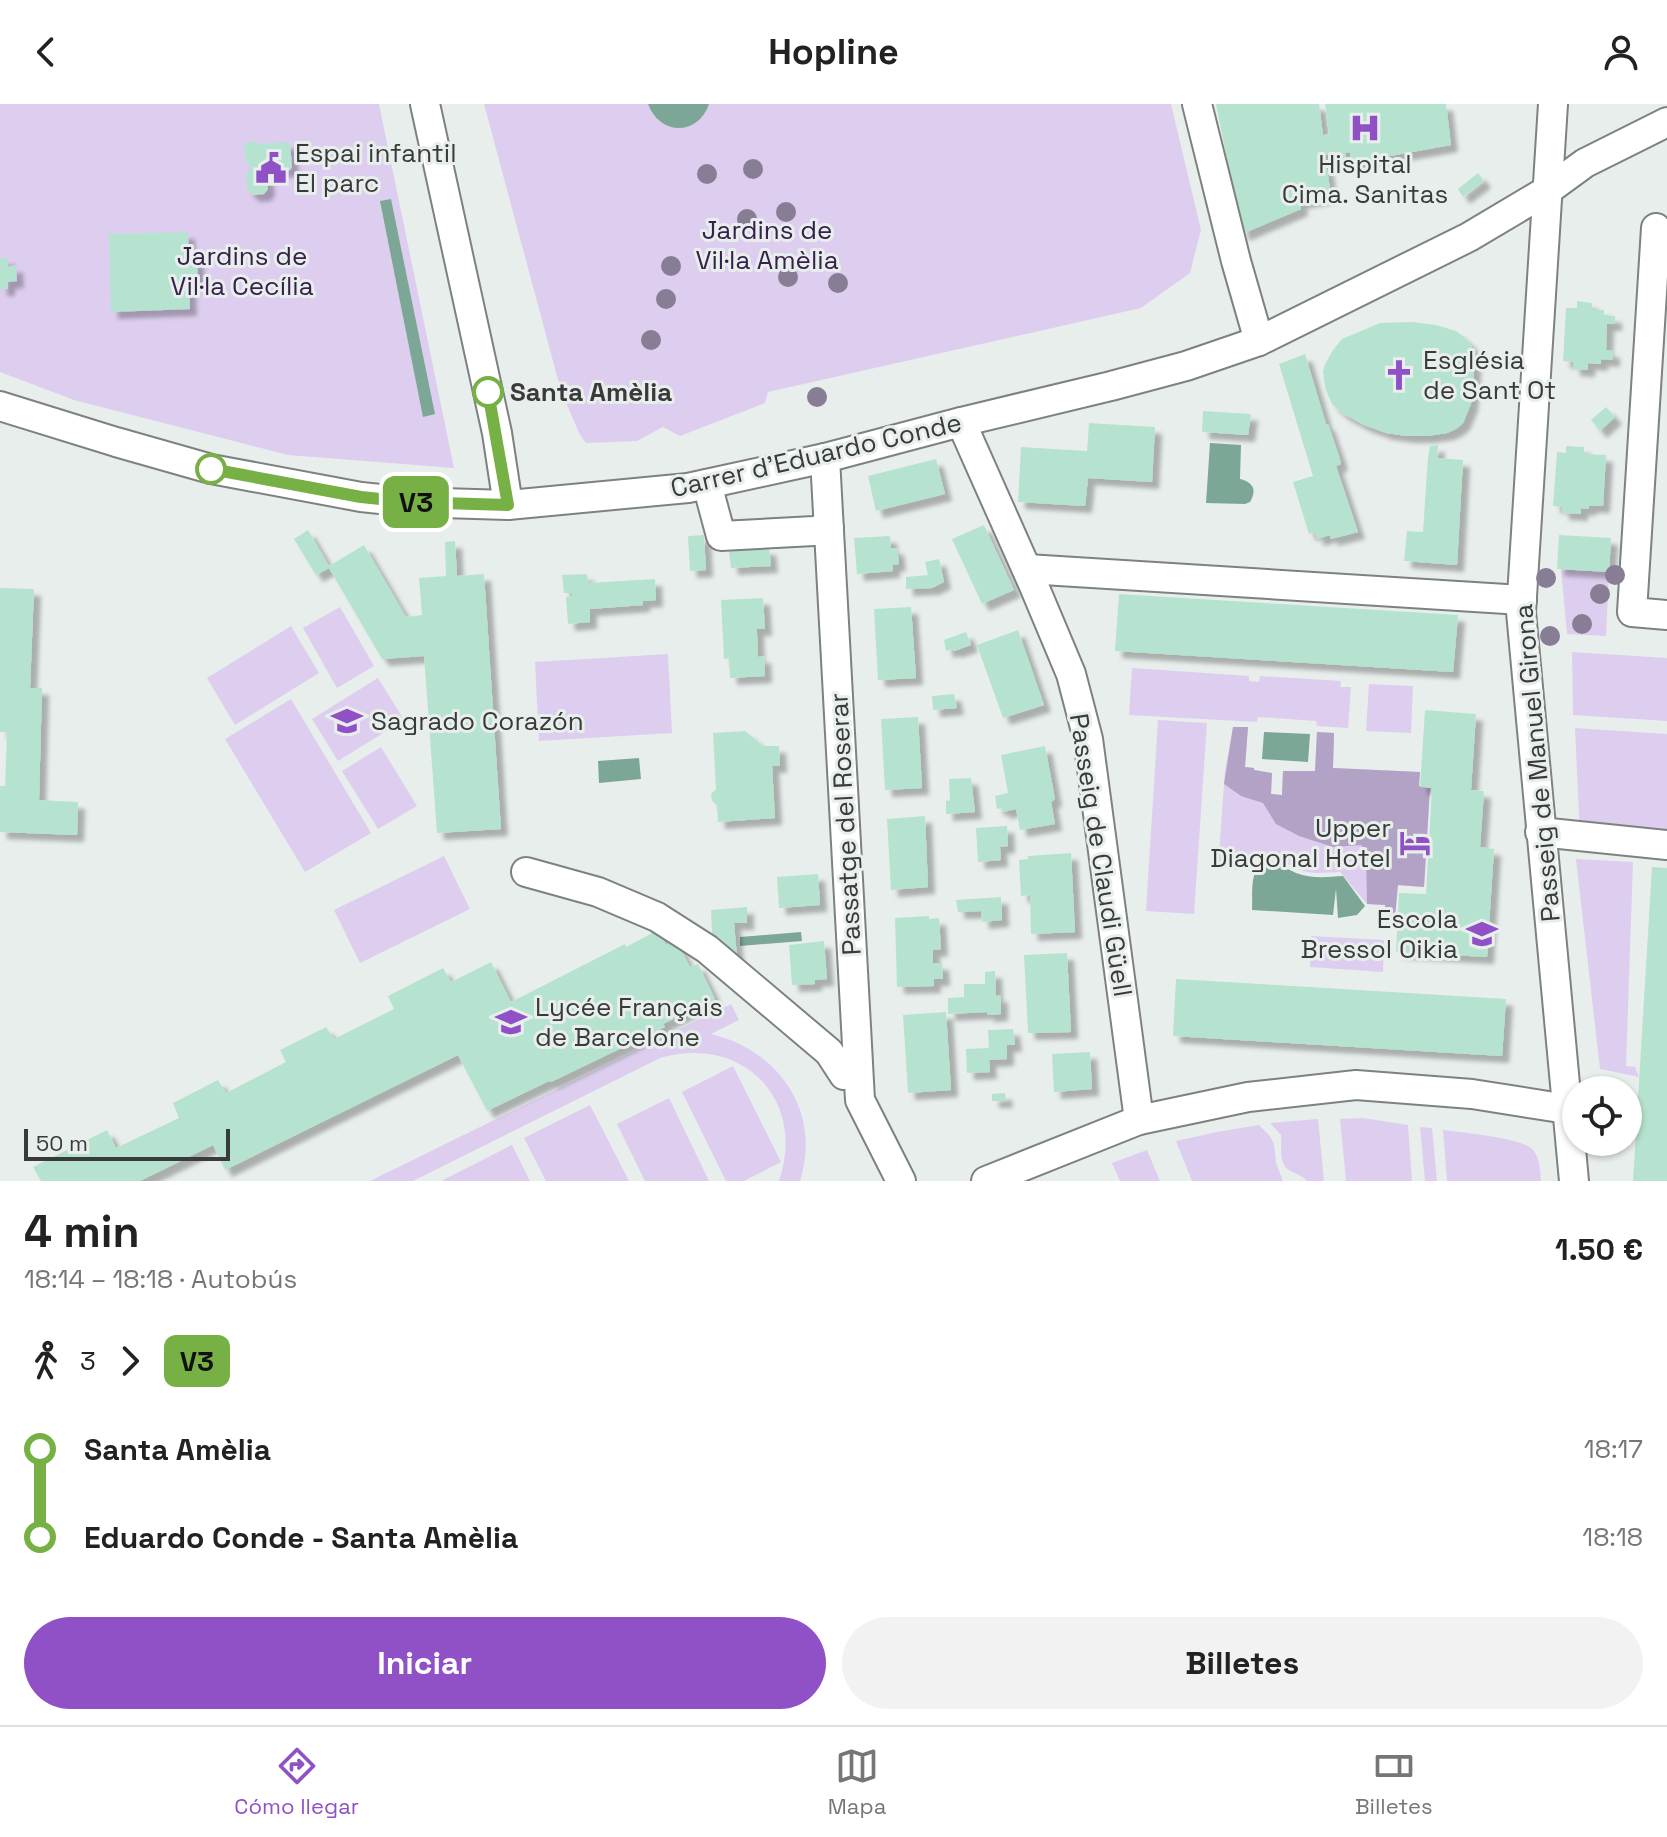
<!DOCTYPE html>
<html lang="es">
<meta charset="utf-8">
<style>
:root{--surface:#fff;--page:#f2f2f2;--text:#222;--muted:#767676;--line:#e0e0e0;--accent:#9050c6}
body{margin:0;font-family:"Space Grotesk",sans-serif;background:var(--page);color:var(--text);height:100vh;display:flex;flex-direction:column;font-size:30px;white-space:nowrap}
*{box-sizing:border-box;margin:0}
p{font-size:26px;color:var(--muted)}
.icon{flex:none;width:44px;height:44px;fill:none;stroke:currentColor;stroke-width:2;stroke-linecap:round;stroke-linejoin:round}
.map{position:relative;height:1077px;overflow:hidden}
.details{display:flex;flex-direction:column;background:var(--surface);flex:1}
.details>*{flex:none}
.badge{padding:0 16px;border-radius:12px;font-size:28px;line-height:52px}
.tools{position:absolute;left:1562px;top:972px;display:grid;gap:16px}
.tools a{display:grid;place-items:center;width:80px;height:80px;border-radius:50%;background:var(--surface);box-shadow:0 2px 6px #0004;font-size:40px}
.scale{position:absolute;left:24px;bottom:20px;width:206px;box-sizing:border-box;padding-left:8px;border:4px solid #393b3a;border-top:0;font-size:22px;line-height:28px;white-space:nowrap;color:#393b3a;-webkit-text-stroke:6px #e8eeec;paint-order:stroke}
.map>.badge{position:absolute;translate:-50% -50%;box-shadow:0 0 0 4px #fff}
.legs{display:flex;align-items:center;gap:12px;height:88px;padding:0 24px;font-size:26px}
.legs p{margin-inline-start:auto}
.summary{display:flex;align-items:center;justify-content:space-between;height:136px;padding:0 24px}
h1{font-size:44px;font-weight:600;line-height:60px}
.cta{display:flex;gap:16px;margin-top:auto;padding:16px 24px}
.cta a{flex:1;height:92px;border-radius:48px;background:var(--accent);color:#fff;font-size:32px;font-weight:600;line-height:92px;text-align:center}
.cta a+a{background:var(--page);color:var(--text)}
ul{padding:0 24px;list-style:none}
li{display:flex;align-items:center;gap:28px;height:88px;font-size:30px}
li i{display:grid;place-items:center;width:12px;height:100%;margin:0 10px;background:currentColor}
li i::after{content:'';width:20px;height:20px;margin:-10px;border:6px solid;border-radius:50%;background:var(--surface)}
li p{margin-inline-start:auto}
li:first-child i{background:linear-gradient(#0000 50%,currentColor 0)}
li:last-child i{background:linear-gradient(currentColor 50%,#0000 0)}
header{display:flex;justify-content:space-between;align-items:center;height:104px;padding:0 24px;background:var(--surface);font-size:36px;font-weight:600}
.menu{display:flex;justify-content:space-around;align-items:center;height:112px;border-top:2px solid var(--line);background:var(--surface);font-size:22px;color:var(--muted)}
.menu a{display:grid;justify-items:center;gap:4px}
.menu .active{color:var(--accent)}
.map>svg:first-child{display:block}
.green{fill:#ddceef}
.forest{fill:#b2a2c5}
.water{fill:#7ca796}
.building{fill:#b6e3d0;filter:url(#shadow)}
.lines{fill:none;stroke-linecap:round;stroke-linejoin:round}
.minor-casing{stroke:#7d8280;stroke-width:32}
.minor{stroke:#fff;stroke-width:28}
.tree{fill:#877d95}
.line-1-casing{stroke:#fff;stroke-width:18}
.line-1{stroke:#77b045;stroke-width:12}
.stop-1-dot{fill:#fff;stroke:#77b045;stroke-width:4}
.labels{text-anchor:middle;dominant-baseline:central;stroke-width:6;stroke-linejoin:round;paint-order:stroke}
.poi-label{font-size:26px;fill:#393b3a;stroke:#e8eeec;text-anchor:start}
.park-label{font-size:26px;fill:#38204d;stroke:#e8eeec}
.stop-label{font-size:26px;font-weight:bold;fill:#393b3a;stroke:#e8eeec;text-anchor:start}
.street-label{font-size:26px;fill:#393b3a;stroke:#e8eeec}
</style>
<header><svg class="icon" aria-label="back" viewBox="0 0 24 24"><path d="M15 5l-7 7 7 7"/></svg>Hopline<svg class="icon" aria-label="person" viewBox="0 0 24 24"><circle cx="12" cy="8" r="4"/><path d="M4 21q1-7 8-7t8 7"/></svg></header>
<div class="map">
<svg width="1667" height="1077" viewBox="0 0 1667 1077">
<defs>
<filter id="shadow"><feDropShadow dx="7" dy="7" stdDeviation="2" flood-color="#0004"/></filter>
</defs>
<rect width="100%" height="100%" fill="#e8eeec"/>
<g class="green">
<polygon points="0,0 379,0 454,364 288,351 74,296 0,268"/>
<polygon points="484,0 1171,0 1201,126 1190,169 1141,204 768,288 765,299 680,332 663,323 637,337 586,339 580,331 561,287"/>
<polygon points="1561,465 1609,468 1606,532 1567,530"/>
<polygon points="340,503 374,562 337,584 303,524"/>
<polygon points="291,522 319,569 235,621 207,574"/>
<polygon points="1572,548 1667,554 1667,617 1573,611"/>
<polygon points="668,550 672,629 539,637 535,558"/>
<polygon points="1132,564 1249,572 1249,577 1259,578 1260,572 1341,577 1340,583 1351,583 1348,624 1317,622 1316,617 1258,613 1257,618 1129,611"/>
<polygon points="378,574 404,616 338,657 312,615"/>
<polygon points="1369,580 1413,582 1411,629 1366,627"/>
<polygon points="291,595 371,729 305,768 225,635"/>
<polygon points="1158,616 1207,619 1194,810 1146,807"/>
<path d="M1233 623H1248L1245 663 1254 664V666L1272 669 1271 690 1282 691 1283 667H1315L1317 628 1334 629 1333 664 1420 668 1419 682 1430 684 1424 783 1397 781 1395 814 1390 818H1385V801L1367 800 1340 768C1330 768 1319 770 1308 768 1285 764 1258 733 1240 766L1218 763 1225 667Z"/>
<polygon points="1575,624 1667,630 1667,741 1580,732"/>
<polygon points="381,643 417,702 378,725 342,667"/>
<polygon points="444,752 470,805 360,859 334,806"/>
<polygon points="1576,755 1633,758 1626,962 1635,963 1639,973 1600,965"/>
<polygon points="1311,832 1384,836 1383,868 1310,863"/>
<path d="M731 900 739 916 711 930C779 946 822 1008 800 1077H779C807 995 742 930 660 954L413 1077H370Z"/>
<polygon points="733,962 781,1058 744,1077 726,1077 682,988"/>
<polygon points="669,994 709,1077 645,1077 617,1020"/>
<polygon points="590,1001 629,1077 546,1077 524,1034"/>
<polygon points="1363,1014 1408,1021 1412,1077 1346,1077 1340,1015"/>
<path d="M1318 1015 1324 1077H1307C1301 1070 1296 1071 1289 1066 1278 1059 1282 1042 1281 1031L1270 1019Z"/>
<polygon points="1259,1021 1270,1032 1274,1040 1276,1059 1283,1077 1192,1077 1176,1037 1217,1028"/>
<polygon points="1420,1023 1432,1024 1437,1077 1425,1077"/>
<path d="M1443 1026C1462 1029 1524 1033 1534 1047 1540 1055 1540 1067 1541 1077H1447Z"/>
<polygon points="512,1041 530,1077 443,1077 443,1076"/>
<polygon points="1147,1046 1160,1077 1120,1077 1112,1059"/>
</g>
<polygon class="forest" points="1233,623 1248,623 1245,663 1254,664 1254,666 1272,669 1271,690 1282,691 1283,667 1315,667 1317,628 1334,629 1333,664 1420,668 1419,682 1430,684 1424,783 1398,781 1395,814 1390,818 1385,818 1385,801 1367,800 1366,748 1361,741 1333,743 1299,732 1276,720 1263,699 1241,692 1224,680"/>
<g class="water">
<path d="M648 0H709C698 32 660 32 648 0Z"/>
<polygon points="391,95 435,310 423,313 380,97"/>
<path d="M1210 339 1241 341 1240 375C1252 378 1258 385 1250 398L1245 400 1206 399Z"/>
<polygon points="1264,628 1310,630 1308,658 1262,655"/>
<polygon points="639,654 641,675 599,679 598,657"/>
<path d="M1265 756C1278 758 1285 764 1296 769 1311 775 1328 773 1343 772L1365 802 1357 811 1338 814 1336 785 1333 811 1252 806C1253 788 1249 766 1265 756Z"/>
<polygon points="801,828 802,837 740,842 740,833"/>
</g>
<g class="building">
<polygon points="1216,0 1319,0 1323,31 1329,30 1325,0 1446,0 1451,41 1351,59 1350,48 1345,49 1346,58 1329,61 1329,51 1325,51 1331,92 1300,98 1301,105 1242,130"/>
<polygon points="246,38 257,38 257,40 287,38 290,40 292,63 290,66 266,68 268,85 264,90 253,91 247,86 246,69 251,65 249,60 246,58 244,42"/>
<polygon points="1478,69 1484,77 1463,93 1458,85"/>
<polygon points="188,128 189,155 197,155 198,179 189,179 190,205 111,208 109,130"/>
<polygon points="0,154 8,154 7,163 16,161 17,177 8,178 8,185 0,185"/>
<polygon points="1577,197 1592,199 1592,206 1604,206 1604,211 1615,212 1615,220 1607,220 1606,246 1613,247 1613,256 1601,255 1601,260 1588,259 1588,266 1573,265 1573,258 1563,257 1566,204 1577,204"/>
<polygon points="1412,218 1436,221 1456,227 1464,233 1471,241 1474,255 1474,267 1471,300 1463,319 1456,325 1447,329 1427,332 1407,332 1386,329 1364,321 1342,309 1332,300 1325,284 1323,267 1325,260 1333,246 1342,235 1380,219"/>
<polygon points="1305,250 1326,320 1328,320 1339,352 1341,360 1336,362 1358,428 1331,435 1330,431 1317,435 1315,428 1309,430 1293,378 1313,372 1279,260"/>
<polygon points="1606,303 1615,313 1600,327 1591,316"/>
<polygon points="1203,307 1251,310 1248,331 1202,328"/>
<polygon points="1089,319 1155,323 1152,378 1088,374 1085,402 1018,398 1021,343 1087,347"/>
<polygon points="1438,341 1437,354 1463,356 1457,461 1404,457 1407,427 1423,428 1428,353 1430,342"/>
<polygon points="1566,342 1584,343 1584,350 1606,351 1603,402 1589,402 1589,405 1581,404 1581,410 1562,409 1562,403 1553,402 1557,348 1566,349"/>
<polygon points="936,355 945,390 876,407 868,372"/>
<polygon points="984,421 1014,486 982,500 952,435"/>
<polygon points="308,426 329,462 364,441 406,513 422,511 419,474 446,472 445,438 455,437 457,472 484,470 501,725 437,729 424,552 382,555 329,464 316,471 294,435"/>
<polygon points="704,431 706,466 690,467 688,432"/>
<polygon points="1559,431 1611,434 1609,468 1557,465"/>
<polygon points="890,432 891,444 897,444 899,460 893,461 893,467 857,470 854,434"/>
<polygon points="769,444 771,462 731,464 729,447"/>
<polygon points="939,455 944,478 932,484 906,485 906,473 928,471 925,458"/>
<polygon points="587,470 588,479 655,475 656,496 643,497 643,501 590,505 590,518 568,520 566,493 572,492 572,489 564,489 562,471"/>
<polygon points="0,484 34,485 30,584 42,584 39,696 78,698 77,731 0,728 0,682 5,682 7,628 0,628"/>
<polygon points="1119,490 1458,511 1453,568 1115,547"/>
<polygon points="763,494 765,525 757,525 757,530 758,553 764,552 765,572 730,574 729,554 724,555 721,496"/>
<polygon points="911,503 916,574 878,576 874,505"/>
<polygon points="1018,526 1044,601 1003,614 977,541"/>
<polygon points="966,528 971,541 954,547 953,545 946,547 944,536"/>
<polygon points="954,590 957,604 933,606 932,592"/>
<polygon points="1425,606 1476,610 1471,686 1484,687 1480,743 1494,745 1487,853 1396,848 1399,789 1426,790 1432,684 1420,683"/>
<polygon points="918,613 922,684 885,686 881,615"/>
<polygon points="745,627 763,642 779,642 780,662 772,662 775,714 718,718 717,701 712,697 711,690 716,685 713,629"/>
<polygon points="1045,642 1055,695 1051,698 1055,720 1020,726 1016,705 1003,708 1002,704 997,705 995,692 1008,689 1001,651"/>
<polygon points="971,674 975,708 946,710 946,697 950,696 949,675"/>
<polygon points="925,712 928,783 891,786 887,715"/>
<polygon points="1007,722 1008,742 1000,743 1001,756 978,758 976,724"/>
<polygon points="1071,749 1075,828 1031,830 1030,791 1021,792 1019,756 1028,755 1028,752"/>
<polygon points="1652,763 1667,764 1667,1077 1633,1077"/>
<polygon points="818,770 820,801 779,804 777,773"/>
<polygon points="1001,793 1002,816 982,818 981,807 958,808 956,796"/>
<polygon points="747,803 747,819 734,819 737,853 712,830 711,806"/>
<polygon points="929,812 929,815 939,814 941,845 933,846 933,859 942,859 943,875 934,875 934,882 897,883 895,814"/>
<polygon points="658,826 666,841 676,836 690,863 698,860 715,895 663,920 665,923 551,978 549,977 487,1007 458,951 225,1066 213,1041 140,1077 41,1077 33,1063 107,1026 116,1044 179,1014 173,999 218,976 226,989 286,958 280,946 326,923 334,935 394,905 388,892 443,864 451,878 491,858 511,898 625,840 626,843"/>
<polygon points="824,837 827,875 815,876 815,880 792,881 789,841"/>
<polygon points="1067,849 1071,928 1028,929 1024,851"/>
<polygon points="995,867 996,892 1001,891 1001,910 987,911 987,908 948,910 948,894 964,893 964,880 985,880 985,868"/>
<polygon points="1176,875 1506,895 1502,952 1173,932"/>
<polygon points="946,908 951,986 908,989 903,911"/>
<polygon points="1013,925 1015,941 1007,941 1007,955 989,956 990,968 967,969 966,945 989,944 988,926"/>
<polygon points="1090,948 1092,985 1054,988 1052,950"/>
<polygon points="1005,989 1006,997 992,997 992,990"/>
</g>
<g class="lines">
<defs>
<g id="minor">
<polyline points="425,0 497,329 508,401"/>
<polyline points="1197,0 1236,157 1259,237"/>
<polyline points="1553,0 1521,508 1574,1077"/>
<polyline points="1656,124 1632,508 1667,511"/>
<polyline points="0,302 116,338 211,365 361,393 409,398 508,401 688,384 825,354 961,318 1111,282 1186,262 1259,237 1469,133 1548,86 1585,59 1667,18"/>
<polyline points="961,318 1034,482 1071,570 1088,635 1139,1016"/>
<polyline points="825,354 860,996 901,1077"/>
<polyline points="707,380 721,432 814,427 829,424"/>
<polyline points="1027,465 1522,496"/>
<polyline points="1540,728 1667,741"/>
<polyline points="526,768 598,788 657,813 707,845 829,948 844,971"/>
<polyline points="986,1077 1139,1016 1248,993 1356,981 1472,990 1567,1005"/>
</g>
</defs>
<use href="#minor" class="minor-casing"/>
<use href="#minor" class="minor"/>
</g>
<g class="tree">
<circle cx="753" cy="65" r="10"/>
<circle cx="707" cy="70" r="10"/>
<circle cx="786" cy="108" r="10"/>
<circle cx="747" cy="115" r="10"/>
<circle cx="671" cy="162" r="10"/>
<circle cx="788" cy="173" r="10"/>
<circle cx="838" cy="179" r="10"/>
<circle cx="666" cy="195" r="10"/>
<circle cx="651" cy="236" r="10"/>
<circle cx="817" cy="293" r="10"/>
<circle cx="1615" cy="471" r="10"/>
<circle cx="1546" cy="474" r="10"/>
<circle cx="1600" cy="490" r="10"/>
<circle cx="1582" cy="520" r="10"/>
<circle cx="1550" cy="532" r="10"/>
</g>
<g class="lines">
<defs>
<polyline id="line-1" points="211,365 361,393 409,398 508,401 488,288"/>
</defs>
<use href="#line-1" class="line-1-casing"/>
<use href="#line-1" class="line-1"/>
</g>
<defs>
<symbol id="hospital-bare" viewBox="-9 -9 18 18"><path d="M-5-5h3v3.5h4V-5h3V5h-3V1.5h-4V5h-3Z" fill="#9050c6" stroke="#e8eeec" stroke-width="2.5" paint-order="stroke"/></symbol>
<symbol id="civic-bare" viewBox="-9 -9 18 18"><path d="M-.6-6.5H3V-4.5H.6V-3L4-1V1h2V6H-6V1h2V-1L-.6-3ZM-1.2 2.5V6h2.4V2.5Z" fill="#9050c6" stroke="#e8eeec" stroke-width="2.5" paint-order="stroke"/></symbol>
<symbol id="church-bare" viewBox="-9 -9 18 18"><path d="M-1.2-6h2.4v3.5h3.3v2.4h-3.3V6h-2.4V-.1h-3.3v-2.4h3.3Z" fill="#9050c6" stroke="#e8eeec" stroke-width="2.5" paint-order="stroke"/></symbol>
<symbol id="school-bare" viewBox="-9 -9 18 18"><path d="M0-5L7-2L0 1L-7-2ZM-4 1L0 2.5L4 1V4Q0 6-4 4Z" fill="#9050c6" stroke="#e8eeec" stroke-width="2.5" paint-order="stroke"/></symbol>
<symbol id="hotel-bare" viewBox="-9 -9 18 18"><path d="M-6-4.5h1.5V1H6V5H4.5V3h-9V5H-6ZM-4 0a1.8 1.8 0 1 1 3.6 0ZM.5 0V-2.5h3Q6-2.5 6 0Z" fill="#9050c6" stroke="#e8eeec" stroke-width="2.5" paint-order="stroke"/></symbol>
</defs>
<g fill-rule="evenodd">
<use href="#hospital-bare" x="1343" y="2" width="44" height="44"/>
<use href="#civic-bare" x="249" y="42" width="44" height="44"/>
<use href="#church-bare" x="1377" y="249" width="44" height="44"/>
<use href="#school-bare" x="325" y="595" width="44" height="44"/>
<use href="#hotel-bare" x="1393" y="717" width="44" height="44"/>
<use href="#school-bare" x="1460" y="808" width="44" height="44"/>
<use href="#school-bare" x="489" y="896" width="44" height="44"/>
</g>
<g class="stop-1-dot">
<circle cx="488" cy="288" r="14"/>
<circle cx="211" cy="365" r="14"/>
</g>
<g class="labels">
<g class="poi-label">
<text x="295" y="49">Espai infantil<tspan x="295" dy="30">El parc</tspan></text>
<text x="1365" y="60" text-anchor="middle">Hispital<tspan x="1365" dy="30">Cima. Sanitas</tspan></text>
<text x="1423" y="256">Església<tspan x="1423" dy="30">de Sant Ot</tspan></text>
<text x="371" y="617">Sagrado Corazón</text>
<text x="1391" y="724" text-anchor="end">Upper<tspan x="1391" dy="30">Diagonal Hotel</tspan></text>
<text x="1458" y="815" text-anchor="end">Escola<tspan x="1458" dy="30">Bressol Oikia</tspan></text>
<text x="535" y="903">Lycée Français<tspan x="535" dy="30">de Barcelone</tspan></text>
</g>
<g class="park-label">
<text x="767" y="126">Jardins de<tspan x="767" dy="30">Vil·la Amèlia</tspan></text>
<text x="242" y="152">Jardins de<tspan x="242" dy="30">Vil·la Cecília</tspan></text>
</g>
<g class="stop-label">
<text x="510" y="288">Santa Amèlia</text>
</g>
<g class="street-label">
<text transform="translate(816 351) rotate(-13)">Carrer d'Eduardo Conde</text>
<text transform="translate(1537 659) rotate(-95)">Passeig de Manuel Girona</text>
<text transform="translate(845 720) rotate(-93)">Passatge del Roserar</text>
<text transform="translate(1101 751) rotate(81)">Passeig de Claudi Güell</text>
</g>
</g>
</svg>
<div class="tools">
<a><svg class="icon" aria-label="locate" viewBox="0 0 24 24"><circle cx="12" cy="12" r="6"/><path d="M12 2v4M12 18v4M2 12h4M18 12h4"/></svg></a>
</div>
<div class="scale">50 m</div>
<b class="badge" style="left:416px;top:398px;background:#77b045;color:#111">V3</b>
</div>
<section class="details">
<div class="summary"><div><h1>4 min</h1><p>18:14 – 18:18 · Autobús</p></div><b>1.50 €</b></div>
<div class="legs"><svg class="icon" aria-label="walk" viewBox="0 0 24 24"><circle cx="13" cy="4" r="2"/><path d="M13 8l-2 6 4 7M11 14l-3 7M7 12l3-4h3l4 4"/></svg>3<svg class="icon" aria-label="forward" viewBox="0 0 24 24"><path d="M9 5l7 7-7 7"/></svg><b class="badge" style="background:#77b045;color:#111">V3</b></div>
<ul>
<li><i style="color:#77b045"></i><b>Santa Amèlia</b><p>18:17</p></li>
<li><i style="color:#77b045"></i><b>Eduardo Conde - Santa Amèlia</b><p>18:18</p></li>
</ul>
<div class="cta"><a>Iniciar</a><a>Billetes</a></div>
</section>
<nav class="menu">
<a class="active"><svg class="icon" aria-label="directions" viewBox="0 0 24 24"><path d="M12 3l9 9-9 9-9-9zM9 14v-3h6M13 9l2 2-2 2"/></svg>Cómo llegar</a>
<a><svg class="icon" aria-label="map" viewBox="0 0 24 24"><path d="M3 6l6-2 6 2 6-2v14l-6 2-6-2-6 2zM9 4v14M15 6v14"/></svg>Mapa</a>
<a><svg class="icon" aria-label="tickets" viewBox="0 0 24 24"><path d="M3 7h18v10H3zM15 7v10"/></svg>Billetes</a>
</nav>
